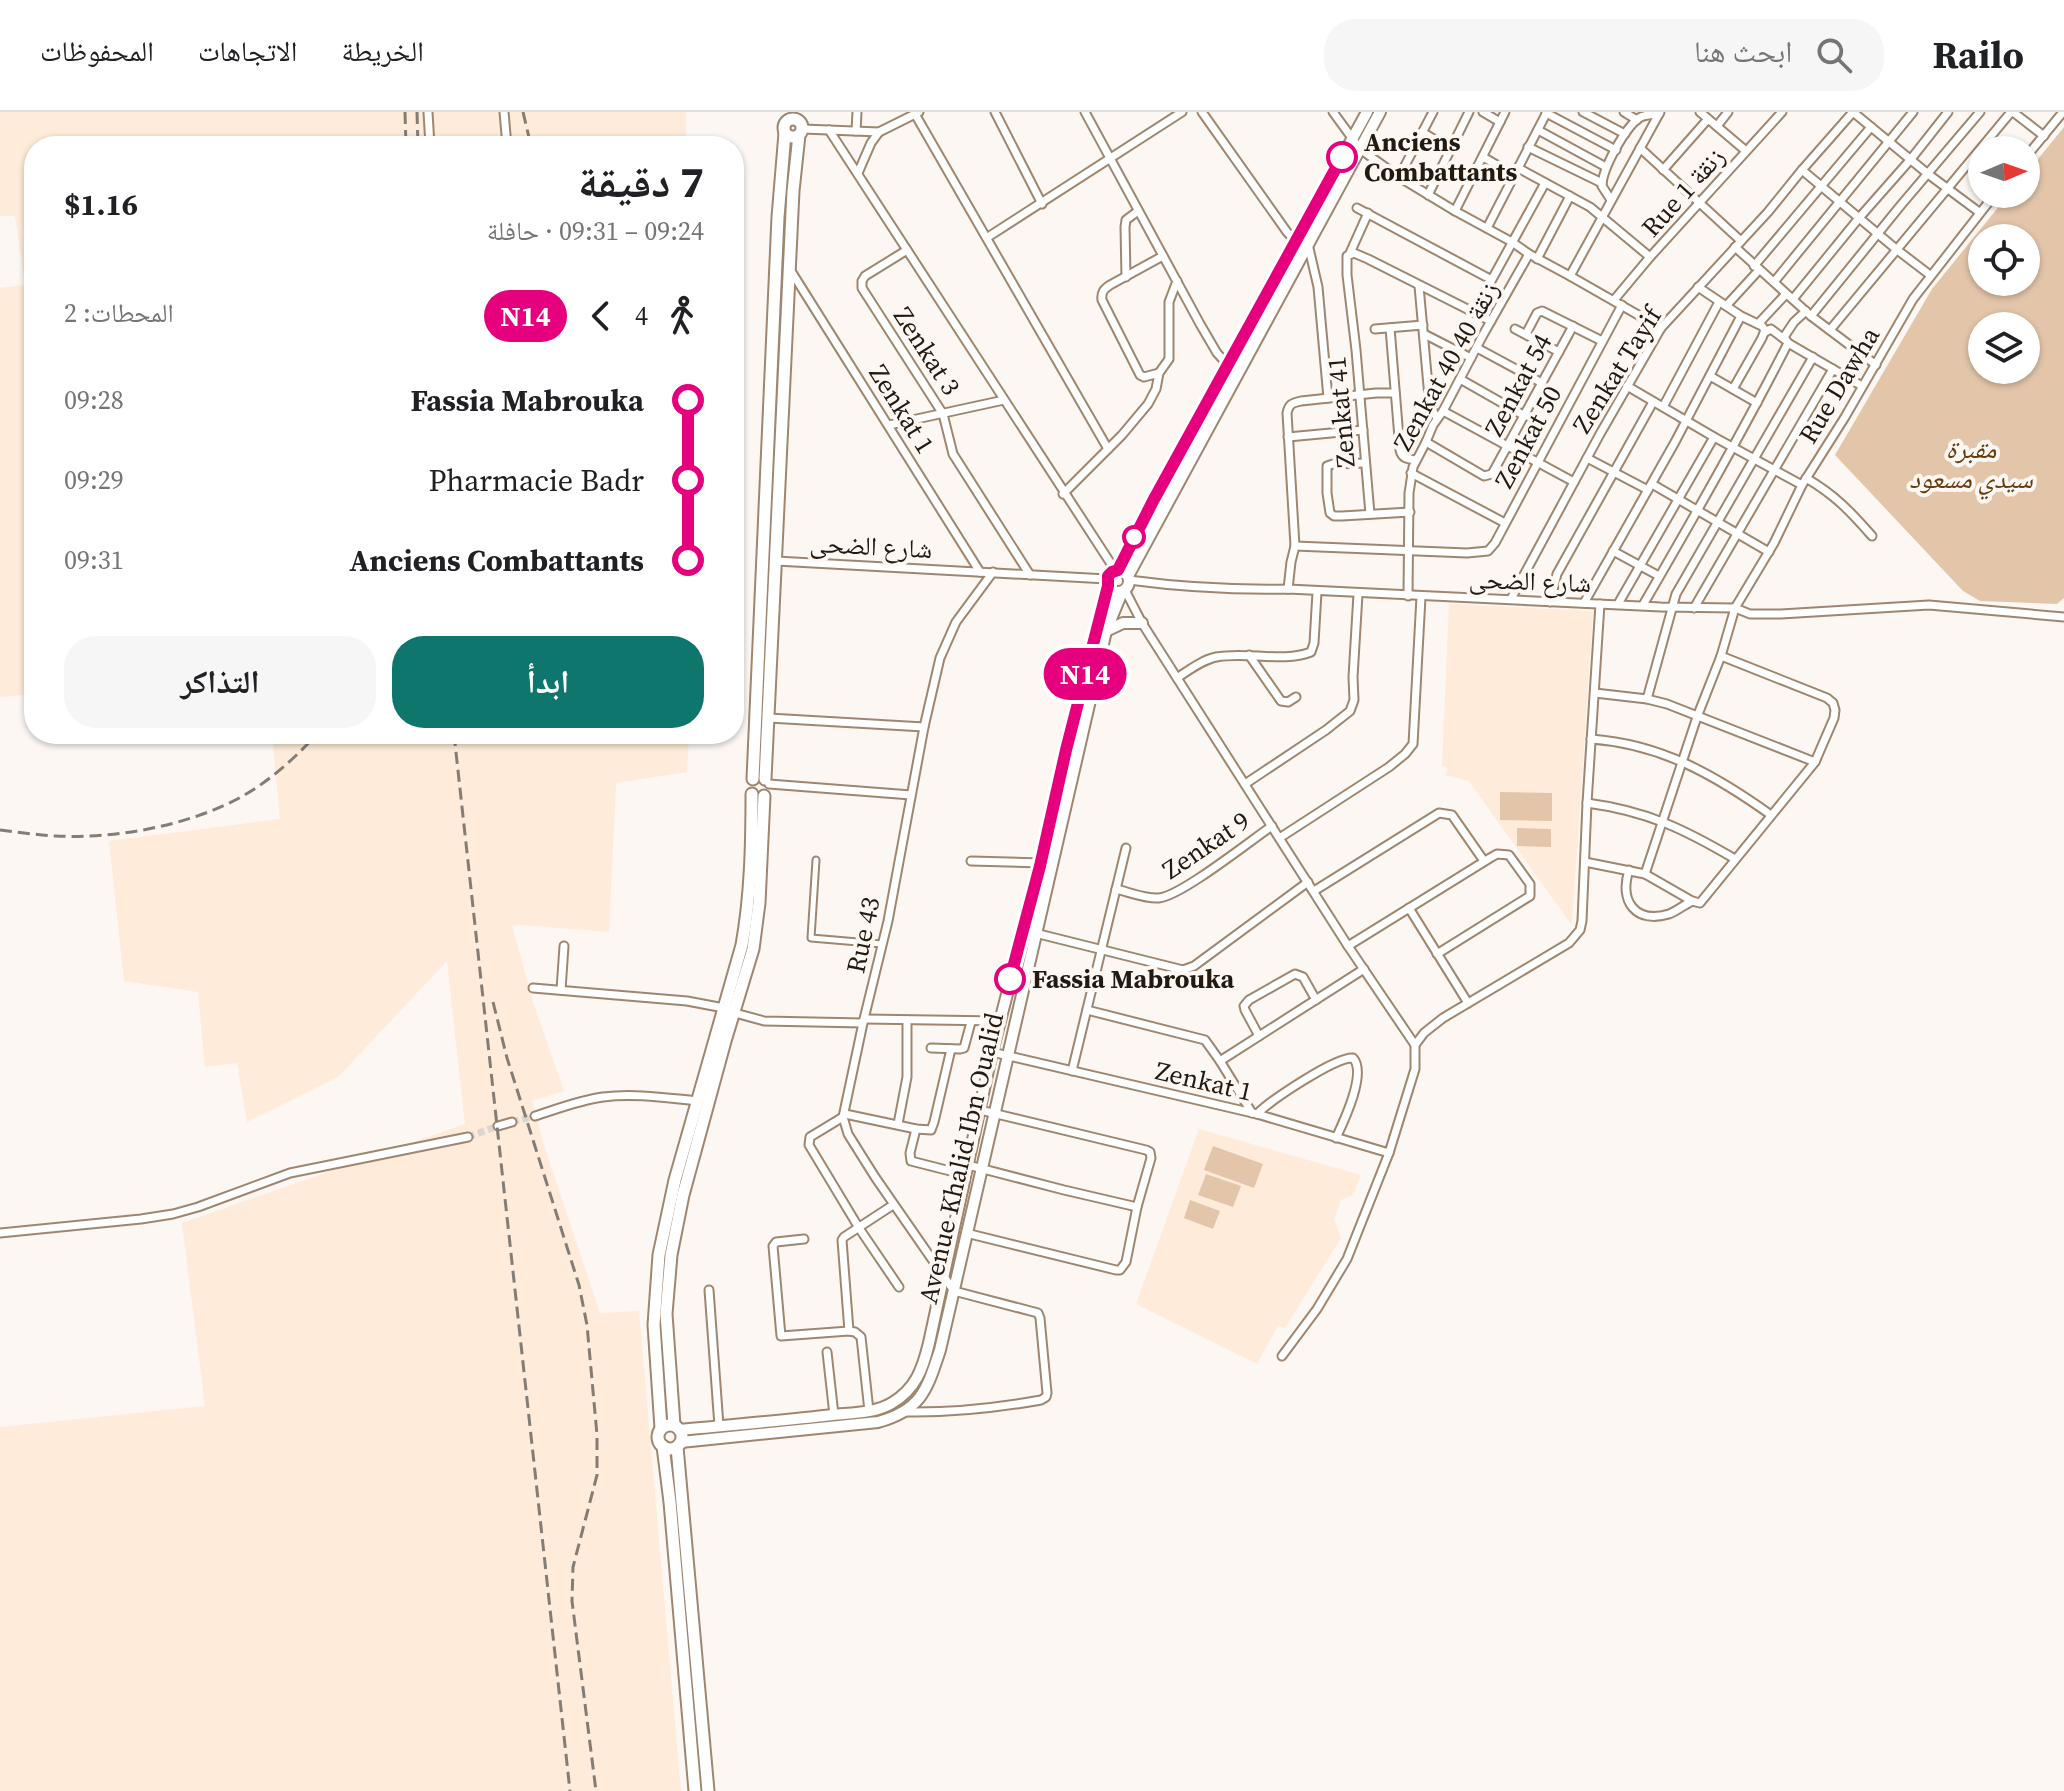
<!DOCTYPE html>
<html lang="ar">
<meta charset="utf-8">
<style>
:root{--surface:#fff;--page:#f6f6f6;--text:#202124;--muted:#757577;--line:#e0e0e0;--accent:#0f766e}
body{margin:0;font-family:"Source Serif 4","Noto Naskh Arabic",serif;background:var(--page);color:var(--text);direction:rtl;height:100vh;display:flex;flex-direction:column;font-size:30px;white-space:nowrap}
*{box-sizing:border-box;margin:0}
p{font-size:26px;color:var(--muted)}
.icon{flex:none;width:44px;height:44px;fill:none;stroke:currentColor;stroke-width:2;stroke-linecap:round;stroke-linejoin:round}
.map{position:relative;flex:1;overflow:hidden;direction:ltr}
.panel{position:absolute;left:24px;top:24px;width:720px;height:608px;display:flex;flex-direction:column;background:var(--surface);border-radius:32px;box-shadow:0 2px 6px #0004;direction:rtl}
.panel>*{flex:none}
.badge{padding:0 16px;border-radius:26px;font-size:28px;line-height:52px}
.needle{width:52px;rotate:88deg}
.buttons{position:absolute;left:1968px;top:24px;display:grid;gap:16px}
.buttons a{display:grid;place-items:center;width:72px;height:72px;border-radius:50%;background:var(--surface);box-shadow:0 2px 6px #0004;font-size:40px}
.map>.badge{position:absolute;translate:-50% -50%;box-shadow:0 0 0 4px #fff}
.legs{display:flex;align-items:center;gap:12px;height:88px;padding:0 40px;font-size:26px}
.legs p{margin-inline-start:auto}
.summary{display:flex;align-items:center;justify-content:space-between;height:136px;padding:0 40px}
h1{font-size:44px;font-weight:800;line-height:60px}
.cta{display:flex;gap:16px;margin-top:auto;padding:16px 40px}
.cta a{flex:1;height:92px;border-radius:32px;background:var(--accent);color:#fff;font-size:32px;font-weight:800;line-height:92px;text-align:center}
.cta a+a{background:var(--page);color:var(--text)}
ul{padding:0 40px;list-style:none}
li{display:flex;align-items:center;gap:28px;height:80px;font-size:30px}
li i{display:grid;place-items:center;width:12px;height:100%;margin:0 10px;background:currentColor}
li i::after{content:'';width:20px;height:20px;margin:-10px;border:6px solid;border-radius:50%;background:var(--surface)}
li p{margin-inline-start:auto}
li:first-child i{background:linear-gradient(#0000 50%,currentColor 0)}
li:last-child i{background:linear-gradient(currentColor 50%,#0000 0)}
header{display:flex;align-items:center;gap:48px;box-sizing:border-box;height:112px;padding:0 40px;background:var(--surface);border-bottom:2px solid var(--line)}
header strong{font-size:38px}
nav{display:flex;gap:44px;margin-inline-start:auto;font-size:28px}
.search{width:560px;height:72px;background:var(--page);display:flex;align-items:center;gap:20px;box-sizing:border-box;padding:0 28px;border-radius:32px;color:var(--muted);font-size:30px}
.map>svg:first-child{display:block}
.built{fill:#feebd9}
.green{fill:#e3c5a9;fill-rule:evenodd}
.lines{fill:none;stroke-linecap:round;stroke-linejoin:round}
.minor-tunnel{stroke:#dbd6d0;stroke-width:7;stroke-dasharray:7 3.5;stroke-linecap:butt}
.pedestrian-casing{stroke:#9e8670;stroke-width:9}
.minor-casing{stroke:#9e8670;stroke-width:11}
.secondary-casing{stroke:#9e8670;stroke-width:14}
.primary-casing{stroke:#9e8670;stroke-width:15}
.pedestrian{stroke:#fff;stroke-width:5}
.minor{stroke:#fff;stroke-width:7}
.secondary{stroke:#fff;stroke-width:10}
.primary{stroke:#fff;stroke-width:11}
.rail{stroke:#847d76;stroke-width:3;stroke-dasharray:12 6;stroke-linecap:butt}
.line-1-casing{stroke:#fff;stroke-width:18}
.line-1{stroke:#e6007e;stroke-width:12}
.stop-1-dot{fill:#fff;stroke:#e6007e;stroke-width:4}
.labels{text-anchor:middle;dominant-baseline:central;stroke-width:8;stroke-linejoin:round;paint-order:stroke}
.stop-label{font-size:26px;font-weight:bold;fill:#221910;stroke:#fcf7f2;text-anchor:start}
.street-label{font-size:26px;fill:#221910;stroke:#fcf7f2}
.park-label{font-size:26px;font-style:italic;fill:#663e0d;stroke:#fcf7f2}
</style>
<header>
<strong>Railo</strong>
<div class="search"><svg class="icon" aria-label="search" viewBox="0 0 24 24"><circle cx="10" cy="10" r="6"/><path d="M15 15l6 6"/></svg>ابحث هنا</div>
<nav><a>الخريطة</a><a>الاتجاهات</a><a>المحفوظات</a></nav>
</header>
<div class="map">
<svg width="2064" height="1679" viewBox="0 0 2064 1679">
<rect width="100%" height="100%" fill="#fcf7f2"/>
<g class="built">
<polygon points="0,0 686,0 686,34 34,34 34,582 0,585 0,176 25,173 15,104 0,104"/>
<polygon points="1449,492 1593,499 1572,811 1571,812 1469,669 1445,663 1448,657 1442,654"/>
<polygon points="272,622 689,622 687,660 616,671 609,820 522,813 512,814 534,893 564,979 532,989 544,1034 600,1201 639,1199 681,1679 0,1679 0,1315 205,1294 182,1111 465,1012 447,849 338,965 247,1010 237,951 205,955 198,880 124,869 109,729 280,707"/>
<polygon points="1199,1017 1361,1063 1353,1083 1341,1088 1334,1107 1341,1126 1285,1216 1278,1214 1257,1252 1136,1192"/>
</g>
<g class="green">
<path d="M2064 15V486L2057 492 1980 489 1963 479 1835 343 1932 177 2009 82H2026V62ZM2026 126V170H1982V126ZM1982 214H2026V258H1982Z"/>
<polygon points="1500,680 1552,681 1552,709 1500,708"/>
<polygon points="1517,716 1551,717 1551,735 1517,734"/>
<polygon points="1213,1034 1263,1052 1254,1076 1204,1058"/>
<polygon points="1206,1062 1241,1074 1233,1095 1198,1083"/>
<polygon points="1190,1088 1220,1099 1213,1117 1184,1106"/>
</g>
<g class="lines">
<g class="minor-tunnel">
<polyline points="512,1010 535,1004"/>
<polyline points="468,1025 498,1014"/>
</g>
<defs>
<polyline id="pedestrian" points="816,748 811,826 882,832"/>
<g id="minor">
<polyline points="428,0 430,34"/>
<polyline points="504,0 507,34"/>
<polyline points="995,0 1042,92"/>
<polyline points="1085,0 1200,212 1217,241 1228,253"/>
<polyline points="1202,0 1287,120 1297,131"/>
<polyline points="1333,0 1360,37 1399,65 1455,99 1512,130 1529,142 1570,164 1661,216"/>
<polyline points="1483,0 1500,10"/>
<polyline points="1583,0 1625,22"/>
<polyline points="1624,0 1637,8"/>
<polyline points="1700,0 1746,39"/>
<polyline points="1853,0 1928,62 1979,100"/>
<polyline points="2013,0 2044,24"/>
<polyline points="1546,1 1616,38"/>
<polyline points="915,2 1108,337"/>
<polyline points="1717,14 1728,0"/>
<polyline points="803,17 879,20 919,0"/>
<polyline points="829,18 1115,458"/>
<polyline points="1538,18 1606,55"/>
<polyline points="856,19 857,0"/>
<polyline points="1422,20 1450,37"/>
<polyline points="1528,35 1602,71"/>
<polyline points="1640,36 1741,129"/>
<polyline points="1483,45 1514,63"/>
<polyline points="2026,45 2063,0"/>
<polyline points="1518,56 1590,95 1650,145"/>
<polyline points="1663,58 1708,7"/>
<polyline points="1802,58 1896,137 1930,163"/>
<polyline points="858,61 871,31 879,20"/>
<polyline points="1399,65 1433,0"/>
<polyline points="1428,83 1469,0"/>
<path d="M1611 88 1602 74C1602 57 1625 16 1639 6 1645 2 1652 3 1659 2"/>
<polyline points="1357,96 1490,167"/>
<polyline points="1455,99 1505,0"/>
<polyline points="1487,116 1547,0"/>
<polyline points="988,125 1182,0"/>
<polyline points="1308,132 1318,175 1328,286"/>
<polyline points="1735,135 1811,204 1876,253"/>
<polyline points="907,138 865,164 862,169 862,176 943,302 953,342 1030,463"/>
<polyline points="1350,141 1368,101"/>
<polyline points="1537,147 1570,84"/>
<polyline points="1754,154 1871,15"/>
<polyline points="791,159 980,460"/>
<polyline points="1570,164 1660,0"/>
<polyline points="1126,165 1125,115 1126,108 1138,99"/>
<polyline points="1774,170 1913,0"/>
<polyline points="1419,174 1429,285 1431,296 1437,306"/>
<polyline points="1698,175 1741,204 1762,214 1765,218 1762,226 1733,277"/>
<polyline points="1793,187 1859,106 1911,47 1948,0"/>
<polyline points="1614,188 1650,145 1782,0"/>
<polyline points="1726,194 1759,158"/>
<polyline points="1474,200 1545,71"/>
<polyline points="1811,204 1901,93 1980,0"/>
<polyline points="1758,212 1786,182"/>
<path d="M1390 216 1400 338C1402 347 1408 347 1416 348"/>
<polyline points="1375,217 1423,213"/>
<polyline points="1515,217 1559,240"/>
<polyline points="1830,218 2011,0"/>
<polyline points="1765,220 1771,217 1784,227"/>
<polyline points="1424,222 1471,246"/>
<polyline points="1526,222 1537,201 1542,199 1602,229"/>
<polyline points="1788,231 1862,274"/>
<polyline points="1477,236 1542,271"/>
<path d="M1159 261 1144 265 1140 263 1102 188C1101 180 1104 177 1110 173L1163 144"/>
<polyline points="1710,264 1757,291"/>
<polyline points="1460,267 1525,304"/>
<polyline points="1627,274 1714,325 1802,373"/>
<polyline points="1663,295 1719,190"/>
<polyline points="1443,299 1574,370"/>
<polyline points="889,313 1004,288"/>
<polyline points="1288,325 1363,318"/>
<polyline points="1426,330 1484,364 1492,362 1573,214"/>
<polyline points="1587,346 1648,378"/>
<polyline points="1365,351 1333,352 1327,354 1327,381 1330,401 1334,404 1342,404 1410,400"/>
<polyline points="1411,361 1505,411"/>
<path d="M1806 366C1835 383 1850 399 1872 424"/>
<polyline points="1652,372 1769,440"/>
<polyline points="1063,382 1122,323 1148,292 1156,277 1159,261 1169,247 1169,190 1177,169"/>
<polyline points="1370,402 1356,238 1347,163 1347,144 1354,141 1368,147 1491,209"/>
<polyline points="1295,434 1467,441 1488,439 1495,431 1622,193"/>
<polyline points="1613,439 1659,464"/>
<polyline points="776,449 1107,467"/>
<path d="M1129 468C1181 475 1235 478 1288 477L1661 495 1735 496 1750 502H1781L1929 493 2064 505"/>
<path d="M1288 477 1291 450 1295 434 1287 301C1289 292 1292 291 1301 289L1376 281H1395"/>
<polyline points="1125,478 1142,511 1177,566 1348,834 1415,933 1415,957 1389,1041 1347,1147 1317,1197 1282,1244"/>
<polyline points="1408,484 1409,381 1413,355 1426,330 1433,313 1443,299 1483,223 1529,142"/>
<polyline points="1511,487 1600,322 1661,216 1768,100 1802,58 1853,0"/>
<polyline points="1550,490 1557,462 1653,290"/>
<polyline points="1584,491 1675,330 1741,204"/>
<polyline points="1618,492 1714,325"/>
<path d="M1643 493C1693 407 1743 320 1788 231L1784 225 1794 210 1806 199"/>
<polyline points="1694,496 1833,257"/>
<polyline points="1249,543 1281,589 1288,590 1296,585"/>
<path d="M1177 566C1189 558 1202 548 1216 545 1247 539 1282 551 1311 540L1314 531 1317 480"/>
<polyline points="1595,581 1647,587 1667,592 1815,650"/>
<polyline points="1647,587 1676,482 1813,245"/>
<polyline points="769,606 924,615"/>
<path d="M1591 627C1661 632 1715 663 1771 703"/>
<polyline points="769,672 911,683"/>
<polyline points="1245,672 1326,618 1350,599 1354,588 1353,565 1358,482"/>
<path d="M1587 691C1647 699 1684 717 1735 747"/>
<polyline points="1281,725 1389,655 1405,642 1413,632 1421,485"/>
<polyline points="971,749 1041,751"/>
<polyline points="1585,750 1645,762 1692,789"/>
<path d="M1629 758C1619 789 1635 812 1669 802 1677 799 1684 793 1692 789L1700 791 1815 650 1834 606 1835 598 1833 591 1827 586 1721 544"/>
<polyline points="1645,762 1697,605 1721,544 1735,496 1774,431 1802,373 1845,305 1913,187 1995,82"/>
<path d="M1116 777C1129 780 1145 787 1159 786 1181 784 1250 729 1272 714"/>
<polyline points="1314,779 1439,701 1452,703 1484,749"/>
<polyline points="1409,796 1468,891"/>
<polyline points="1023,818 1183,858 1194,854 1308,770"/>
<polyline points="1348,834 1490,746 1497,742 1509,743 1530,772 1530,784 1437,842"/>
<polyline points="533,876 687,889 724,896"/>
<polyline points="561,878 564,834"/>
<polyline points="1087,898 1205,928 1220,949 1252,1001"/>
<polyline points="735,901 764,909 863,911"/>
<polyline points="864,907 999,909"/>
<polyline points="1259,924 1245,898 1244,894 1249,888 1295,862 1303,865 1316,888"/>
<polyline points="1415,933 1424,921 1443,906 1569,831 1580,818 1582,809 1587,691 1600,492"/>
<polyline points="931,936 960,937 964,936 971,910"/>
<polyline points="992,940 1257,1002 1389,1041"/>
<polyline points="1220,949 1364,857"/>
<polyline points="1072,959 1126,736"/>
<polyline points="845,1002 916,1017 931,1018 934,1010 951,937"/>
<path d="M1257 1002C1271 988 1335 945 1353 946 1367 961 1344 1009 1336 1026"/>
<path d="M535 1004C557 997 580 988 603 985 635 981 667 986 698 989"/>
<polyline points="843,1005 810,1025 809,1033 859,1116 899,1175"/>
<polyline points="898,1012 907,965 907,908"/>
<polyline points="498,1014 512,1010"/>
<polyline points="916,1017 910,1041 911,1049 966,1063"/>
<polyline points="968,1053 1064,1078 1137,1095"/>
<polyline points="0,1121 141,1107 173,1102 198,1095 290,1061 468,1025"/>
<polyline points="966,1121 1116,1158 1120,1158 1126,1150 1137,1095 1151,1046 1150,1040 1146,1038 980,998"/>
<polyline points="804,1127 776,1130 773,1134 781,1224 849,1219"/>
<polyline points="709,1178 719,1314"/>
<polyline points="827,1240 834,1303"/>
<polyline points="869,1299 861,1225 855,1220 849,1219 842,1128 844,1125 893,1093"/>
<path d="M904 1300C950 1301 996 1296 1041 1288L1046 1285 1047 1281 1040 1206 1038 1201 954 1179 875 1065 848 1022 843 1005 863 911 888 809 924 615 940 546 956 510 993 460"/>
</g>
<g id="secondary">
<circle cx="1118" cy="469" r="11"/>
<polyline points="1118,458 1153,389 1367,0"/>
<polyline points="1128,464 1380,0"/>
<polyline points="1106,519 1123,511 1142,511"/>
<path d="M680 1318C731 1313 782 1309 833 1303 852 1301 876 1301 892 1291 916 1277 923 1256 929 1231L992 940 1041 751 1066 638 1108 474"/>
<path d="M681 1330 878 1310C922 1298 927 1277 940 1238L1106 519 1122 480"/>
</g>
<g id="primary">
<circle cx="793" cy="16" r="9"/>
<polyline points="753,667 778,105 785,21"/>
<polyline points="765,667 793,79 799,23"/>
<circle cx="670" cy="1325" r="12"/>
<polyline points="674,1313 666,1202 671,1143 683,1083 725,929 753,837 759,791 764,684"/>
<path d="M661 1316 654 1213 659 1143 675 1068 742 833C751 783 752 732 752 682"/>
<polyline points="663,1334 670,1390 695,1679"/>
<polyline points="677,1335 708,1679"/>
</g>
</defs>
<use href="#pedestrian" class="pedestrian-casing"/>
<use href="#minor" class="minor-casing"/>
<use href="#secondary" class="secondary-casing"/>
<use href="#primary" class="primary-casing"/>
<use href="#pedestrian" class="pedestrian"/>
<use href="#minor" class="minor"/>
<use href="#secondary" class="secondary"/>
<use href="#primary" class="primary"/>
<g class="rail">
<polyline points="405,0 406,34"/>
<polyline points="417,0 418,34"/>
<polyline points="523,0 531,34"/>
<polyline points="454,622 570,1679"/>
<path d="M0 718C18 720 37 723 55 724 115 727 188 714 241 685 270 669 295 646 317 622"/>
<polyline points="493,890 507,946 579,1173 587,1213 597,1323 597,1363 573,1455 572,1489 596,1679"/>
</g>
</g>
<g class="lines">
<defs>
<polyline id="line-1" points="1010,867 1040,754 1066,638 1108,474 1108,464 1112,460 1118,458 1153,389 1342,45"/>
</defs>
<use href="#line-1" class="line-1-casing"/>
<use href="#line-1" class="line-1"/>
</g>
<g class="stop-1-dot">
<circle cx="1342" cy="45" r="14"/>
<circle cx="1134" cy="425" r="10"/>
<circle cx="1010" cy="867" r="14"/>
</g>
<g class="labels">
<g class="stop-label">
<text x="1364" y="30">Anciens<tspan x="1364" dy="30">Combattants</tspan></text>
<text x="1032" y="867">Fassia Mabrouka</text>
</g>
<g class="street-label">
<text transform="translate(1683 80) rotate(-48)">Rue 1 زنقة</text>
<text transform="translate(927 239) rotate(57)">Zenkat 3</text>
<text transform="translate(1446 254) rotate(-61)">Zenkat 40 زنقة 40</text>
<text transform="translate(1617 258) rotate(-58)">Zenkat Tayif</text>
<text transform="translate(1518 273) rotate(-62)">Zenkat 54</text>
<text transform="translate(1839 273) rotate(-59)">Rue Dawha</text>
<text transform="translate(902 297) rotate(58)">Zenkat 1</text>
<text transform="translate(1341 300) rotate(-95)">Zenkat 41</text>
<text transform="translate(1528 325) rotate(-62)">Zenkat 50</text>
<text transform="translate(871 434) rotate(3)">شارع الضحى</text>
<text transform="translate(1530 469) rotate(2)">شارع الضحى</text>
<text transform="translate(1206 733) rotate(-34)">Zenkat 9</text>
<text transform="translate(863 823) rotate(-78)">Rue 43</text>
<text transform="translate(1204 969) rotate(13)">Zenkat 1</text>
<text transform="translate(961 1046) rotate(-77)">Avenue Khalid Ibn Oualid</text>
</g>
<g class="park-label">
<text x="1971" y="337">مقبرة<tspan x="1971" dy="30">سيدي مسعود</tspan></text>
</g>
</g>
</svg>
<div class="buttons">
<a><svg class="needle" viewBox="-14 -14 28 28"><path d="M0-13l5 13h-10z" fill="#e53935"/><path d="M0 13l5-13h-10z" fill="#757577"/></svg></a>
<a><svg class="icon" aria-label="locate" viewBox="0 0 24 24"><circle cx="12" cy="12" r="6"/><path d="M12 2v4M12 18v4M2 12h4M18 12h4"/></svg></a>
<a><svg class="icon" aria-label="layers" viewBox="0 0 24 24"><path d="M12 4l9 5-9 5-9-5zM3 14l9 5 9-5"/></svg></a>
</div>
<b class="badge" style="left:1085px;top:562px;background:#e6007e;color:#fff">N14</b>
<section class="panel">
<div class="summary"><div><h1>7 دقيقة</h1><p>09:24 – 09:31 · حافلة</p></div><b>$1.16</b></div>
<div class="legs"><svg class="icon" aria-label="walk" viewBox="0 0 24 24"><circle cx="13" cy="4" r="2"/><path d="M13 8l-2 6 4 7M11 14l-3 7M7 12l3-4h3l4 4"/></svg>4<svg class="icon" aria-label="back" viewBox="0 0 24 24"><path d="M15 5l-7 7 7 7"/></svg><b class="badge" style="background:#e6007e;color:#fff">N14</b><p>المحطات: 2</p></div>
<ul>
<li><i style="color:#e6007e"></i><b>Fassia Mabrouka</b><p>09:28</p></li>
<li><i style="color:#e6007e"></i><span>Pharmacie Badr</span><p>09:29</p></li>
<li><i style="color:#e6007e"></i><b>Anciens Combattants</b><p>09:31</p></li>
</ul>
<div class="cta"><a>ابدأ</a><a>التذاكر</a></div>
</section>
</div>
